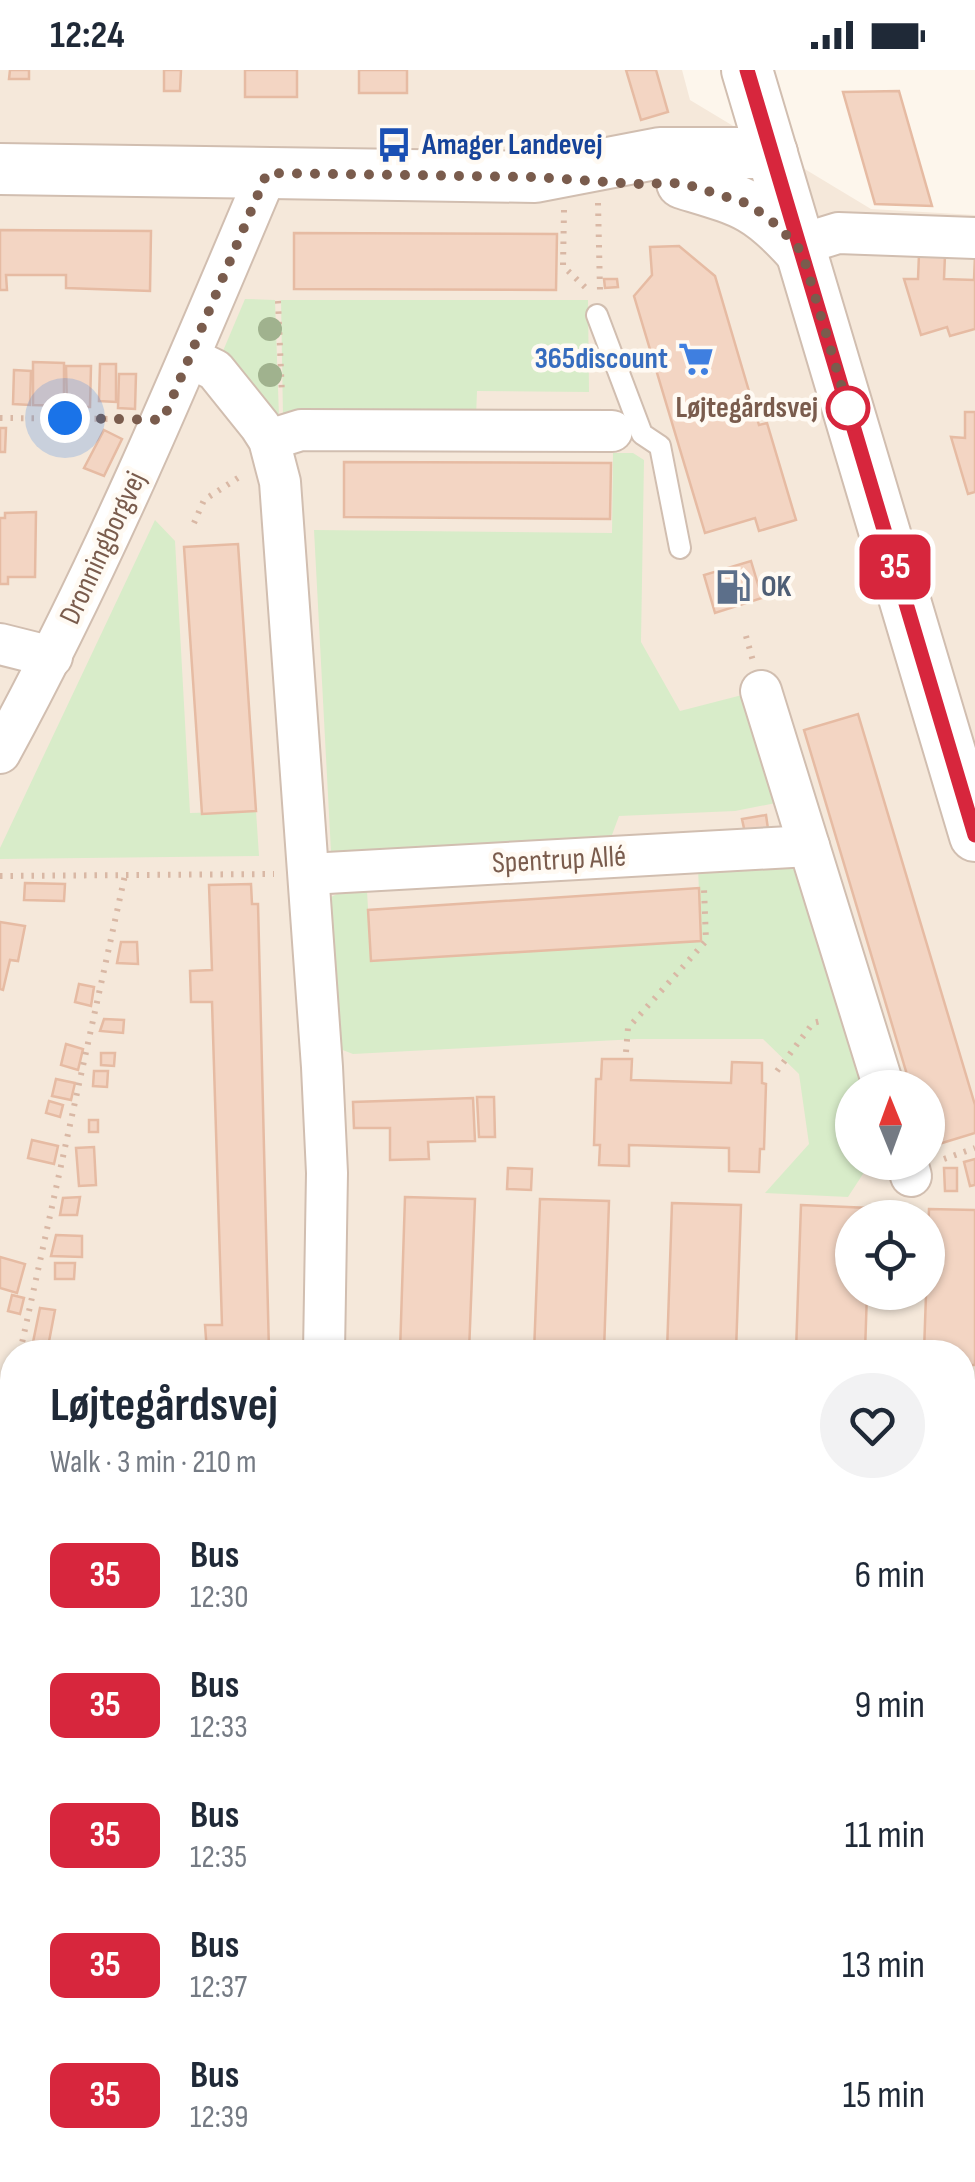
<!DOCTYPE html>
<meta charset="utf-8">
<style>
:root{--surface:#fff;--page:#f2f2f3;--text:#1f2937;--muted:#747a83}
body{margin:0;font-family:"Sofia Sans Condensed",sans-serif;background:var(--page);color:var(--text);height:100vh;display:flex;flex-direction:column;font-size:38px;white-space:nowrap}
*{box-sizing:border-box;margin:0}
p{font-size:32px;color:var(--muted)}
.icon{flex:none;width:55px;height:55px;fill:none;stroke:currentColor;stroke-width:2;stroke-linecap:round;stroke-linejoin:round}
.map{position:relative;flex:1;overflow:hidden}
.details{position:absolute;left:0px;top:1270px;width:975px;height:842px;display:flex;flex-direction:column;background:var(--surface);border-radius:40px 40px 0 0;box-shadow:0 2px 8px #0004}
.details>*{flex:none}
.badge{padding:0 20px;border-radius:15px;font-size:35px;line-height:65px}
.needle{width:65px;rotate:359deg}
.buttons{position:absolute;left:835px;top:1000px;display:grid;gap:20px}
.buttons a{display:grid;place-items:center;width:110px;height:110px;border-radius:50%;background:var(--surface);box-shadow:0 2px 8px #0004;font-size:50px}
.you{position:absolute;width:50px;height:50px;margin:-25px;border:8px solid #fff;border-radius:50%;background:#1a73e8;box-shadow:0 0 0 15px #1a73e833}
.map>.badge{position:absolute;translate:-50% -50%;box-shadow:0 0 0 5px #fff}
.round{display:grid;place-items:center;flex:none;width:105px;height:105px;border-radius:52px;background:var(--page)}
.head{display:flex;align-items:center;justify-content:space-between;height:170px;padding:0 50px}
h1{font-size:48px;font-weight:700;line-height:75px}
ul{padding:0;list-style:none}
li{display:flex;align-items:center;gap:30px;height:130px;padding:0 50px}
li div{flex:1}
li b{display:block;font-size:38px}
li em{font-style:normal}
li .badge{min-width:110px;font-weight:700;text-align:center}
.status{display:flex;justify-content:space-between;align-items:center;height:70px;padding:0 50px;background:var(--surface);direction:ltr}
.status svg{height:28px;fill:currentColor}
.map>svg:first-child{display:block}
.residential{fill:#f5e8da;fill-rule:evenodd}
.green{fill:#d8ecc9}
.building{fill:#f3d5c3;stroke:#e6bba3;stroke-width:2.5}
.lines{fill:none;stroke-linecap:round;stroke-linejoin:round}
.service-casing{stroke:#d1beb0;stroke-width:24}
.minor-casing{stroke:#d1beb0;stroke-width:44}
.tertiary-casing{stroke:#d1beb0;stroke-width:54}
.path{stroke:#d9b8a5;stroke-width:6;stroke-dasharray:2.5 8;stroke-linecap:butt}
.service{stroke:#fff;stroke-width:20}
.minor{stroke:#fff;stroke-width:40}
.tertiary{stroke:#fff;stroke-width:50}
.tree{fill:#a0b28e}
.line-casing{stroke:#fff;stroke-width:22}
.line{stroke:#d7263d;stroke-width:15}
.walk{stroke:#7a5c4d;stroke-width:10;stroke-dasharray:0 18}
.stop-dot{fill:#fff;stroke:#d7263d;stroke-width:5}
.labels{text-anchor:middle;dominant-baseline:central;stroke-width:9;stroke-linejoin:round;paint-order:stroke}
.transit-label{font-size:30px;font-weight:bold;fill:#164399;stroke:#fffaf3;text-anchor:start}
.shop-label{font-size:30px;font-weight:bold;fill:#366cbe;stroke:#fffaf3;text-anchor:end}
.stop-label{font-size:30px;font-weight:bold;fill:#7a5c4d;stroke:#fffaf3;text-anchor:end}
.street-label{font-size:30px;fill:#7a5c4d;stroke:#fffaf3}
.service-label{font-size:30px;font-weight:bold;fill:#4e5e75;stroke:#fffaf3;text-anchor:start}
</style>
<div class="status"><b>12:24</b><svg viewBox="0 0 49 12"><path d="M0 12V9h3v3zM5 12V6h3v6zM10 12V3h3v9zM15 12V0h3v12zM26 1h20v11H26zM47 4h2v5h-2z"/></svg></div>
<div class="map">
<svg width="975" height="2112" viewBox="0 0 975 2112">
<rect width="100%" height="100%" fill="#fdf6ec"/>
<path class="residential" d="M0 0H682L690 30 871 139 975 145V2112H0ZM852 1018H928V1092H852ZM852 1148H928V1222H852ZM12 1282H962V2100H12Z"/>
<g class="green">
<polygon points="245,229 275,230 279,347 223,281"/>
<polygon points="281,230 588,230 589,322 477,321 476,347 283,347"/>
<polygon points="613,383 633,383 644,390 641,572 680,641 746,624 781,732 735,741 619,746 609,773 331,782 314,460 612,463"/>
<polygon points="155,450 175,471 190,743 256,741 259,786 0,789 0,778"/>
<polygon points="788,794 800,806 865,1017 852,1018 852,1092 870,1093 848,1127 765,1123 809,1074 799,1004 763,969 637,969 353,984 340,979 331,827 343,821 367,821 371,890 701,871 698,797"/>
</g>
<g class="building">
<polygon points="10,0 29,0 29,9 9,9"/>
<polygon points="164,0 181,0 180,21 164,21"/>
<rect x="245" y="0" width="52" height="27"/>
<rect x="359" y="0" width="48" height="23"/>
<polygon points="626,0 656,0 668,42 641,50"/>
<polygon points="899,21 932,136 875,134 843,22"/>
<polygon points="0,160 151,161 150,221 66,218 66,205 6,205 7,220 0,220"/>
<polygon points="294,163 557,164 556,220 294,219"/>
<polygon points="679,176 715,206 759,355 767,353 796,450 759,461 755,448 705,463 634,226 652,205 650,177"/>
<polygon points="919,184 945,185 944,209 974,210 975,185 975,259 950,266 947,257 921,265 904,209 918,209"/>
<polygon points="604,209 617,209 618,217 605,218"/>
<polygon points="33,292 64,293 64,336 33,335"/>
<polygon points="100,294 116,294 116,332 99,331"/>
<polygon points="66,296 91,296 90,337 67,337"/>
<polygon points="14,300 31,301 30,335 13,334"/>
<polygon points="119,304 136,304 135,339 118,338"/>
<polygon points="965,342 975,342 975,422 968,424 951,367 965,368"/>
<polygon points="0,358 6,358 5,382 0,382"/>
<polygon points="104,360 122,369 104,406 84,398"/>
<polygon points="344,392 611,393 610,449 344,447"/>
<polygon points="36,442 35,507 8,507 8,514 0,514 0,448 5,448 5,443"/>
<polygon points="238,474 256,741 202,744 184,477"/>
<polygon points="751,491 762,528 715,543 704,505"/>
<polygon points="858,644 975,1035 975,1063 929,1077 928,1018 911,1018 804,660"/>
<polygon points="766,745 768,759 745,763 742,749"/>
<polygon points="25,813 65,814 64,831 24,830"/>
<polygon points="251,814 252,834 258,834 269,1282 207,1282 205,1255 222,1255 212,932 191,932 190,901 212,900 209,815"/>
<polygon points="699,818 701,871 371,891 368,840"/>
<polygon points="0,852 25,856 18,891 10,890 3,920 0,919"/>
<polygon points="121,872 137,872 138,894 117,893"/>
<polygon points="79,914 94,917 91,936 75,932"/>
<polygon points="104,949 124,950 123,963 100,961"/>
<polygon points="66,974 83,979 78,1000 61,995"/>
<polygon points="101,983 115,983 114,996 101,995"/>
<polygon points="602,989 632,989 631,1010 731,1013 732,992 762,993 762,1013 766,1014 764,1079 760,1079 759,1102 729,1101 729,1078 629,1075 629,1096 599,1095 600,1075 594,1075 596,1009 601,1009"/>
<polygon points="94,1001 108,1001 107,1017 93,1016"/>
<polygon points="56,1009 75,1013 71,1030 52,1026"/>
<polygon points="477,1027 494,1027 495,1067 479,1067"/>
<polygon points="473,1028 475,1071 428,1072 429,1089 390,1090 390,1058 354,1058 353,1032"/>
<polygon points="49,1031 63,1035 60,1047 46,1043"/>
<rect x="89" y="1050" width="9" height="12"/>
<polygon points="32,1070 58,1076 54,1094 28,1088"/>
<polygon points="94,1077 96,1115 79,1116 76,1078"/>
<polygon points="975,1089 975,1115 970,1116 964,1092"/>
<polygon points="508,1098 532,1099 531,1120 507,1119"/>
<polygon points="944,1098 957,1098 957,1121 945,1121"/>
<polygon points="80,1127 77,1145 60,1145 63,1128"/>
<polygon points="405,1127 475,1129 469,1282 400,1282"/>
<polygon points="540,1129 609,1131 604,1282 534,1282"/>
<polygon points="672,1133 741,1135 736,1282 667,1282"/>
<polygon points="801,1135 870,1138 870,1148 852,1148 852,1222 867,1222 865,1282 796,1282"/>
<polygon points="929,1139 975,1140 975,1295 962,1295 962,1282 924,1282"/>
<polygon points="56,1165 82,1166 82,1187 51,1186"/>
<polygon points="0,1187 25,1194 17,1223 0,1218"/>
<polygon points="55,1193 75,1193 74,1209 55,1209"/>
<polygon points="12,1225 24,1228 20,1244 8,1241"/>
<polygon points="40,1238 55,1240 47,1282 31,1282"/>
<polygon points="0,1389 12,1390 12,1454 2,1453 3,1437 0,1448"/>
<polygon points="0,1605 12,1606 12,1637 0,1637"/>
<polygon points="965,1753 975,1753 975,1776 966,1777"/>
<rect x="0" y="1762" width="12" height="66"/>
<polygon points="12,1961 12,2027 0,2028 0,1962"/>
<rect x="26" y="2100" width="27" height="12"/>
<polygon points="773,2100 794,2100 794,2109 773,2110"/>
<polygon points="358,2103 358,2112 342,2112 342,2104"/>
</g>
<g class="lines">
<defs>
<polyline id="service" points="597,245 642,364 660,376 680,478"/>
<g id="minor">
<polyline points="799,175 838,163 975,168"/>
<polyline points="190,288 215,300 260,356 269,370 280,412 322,997 327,1103 324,1282"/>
<polyline points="269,370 301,360 612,361"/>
<polyline points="0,574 52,587"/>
<polyline points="761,621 884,1018"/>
<path d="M0 683C102 496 184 300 267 103"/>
<polyline points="309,804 809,776"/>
<polyline points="907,1092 911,1106"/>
<polyline points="0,1333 12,1333"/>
<polyline points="962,1605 975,1603"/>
<polyline points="962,1892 975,1892"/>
<polyline points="0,1911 12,1911"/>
</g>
<g id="tertiary">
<polyline points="747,0 975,766"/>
<polyline points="0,99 535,107 660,83 772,83"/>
<path d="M682 113C741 131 757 133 800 181"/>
</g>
</defs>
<use href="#service" class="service-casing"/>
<use href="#minor" class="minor-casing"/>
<use href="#tertiary" class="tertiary-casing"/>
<g class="path">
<polyline points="598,133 600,220"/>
<polyline points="564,140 563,196 589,221"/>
<polyline points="278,231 282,325"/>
<polyline points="0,348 122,349"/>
<polyline points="194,453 204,430 244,404"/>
<polyline points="746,566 753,591"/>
<polyline points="0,806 274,804"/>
<polyline points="626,982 628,958 706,871 704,819"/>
<polyline points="777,1001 813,953 825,950"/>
<polyline points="944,1089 975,1078"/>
<polyline points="20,1282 125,805"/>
<polyline points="962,1351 975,1351"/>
<polyline points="0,1652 12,1652"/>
</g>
<use href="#service" class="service"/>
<use href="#minor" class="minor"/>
<use href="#tertiary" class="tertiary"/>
</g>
<g class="tree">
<circle cx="270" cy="259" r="12"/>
<circle cx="270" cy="305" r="12"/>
</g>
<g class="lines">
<defs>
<polyline id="line" points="747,0 975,765"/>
</defs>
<use href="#line" class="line-casing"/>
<use href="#line" class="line"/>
<polyline class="walk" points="65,348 163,350 267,103 534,107 634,114 682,113 749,134 778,156 802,182 848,338"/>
</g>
<defs>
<symbol id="bus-bare" viewBox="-9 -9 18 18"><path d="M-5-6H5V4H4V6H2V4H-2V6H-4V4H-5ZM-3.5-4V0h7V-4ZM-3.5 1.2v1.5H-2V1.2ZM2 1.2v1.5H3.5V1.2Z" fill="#1a4fb4" stroke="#fffaf3" stroke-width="2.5" paint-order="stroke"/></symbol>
<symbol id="supermarket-bare" viewBox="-9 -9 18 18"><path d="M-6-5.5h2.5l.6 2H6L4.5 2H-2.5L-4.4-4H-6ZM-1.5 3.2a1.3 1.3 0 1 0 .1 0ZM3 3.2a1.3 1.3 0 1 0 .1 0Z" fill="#3f7fe0" stroke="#fffaf3" stroke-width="2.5" paint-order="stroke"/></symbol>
<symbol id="fuel-bare" viewBox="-9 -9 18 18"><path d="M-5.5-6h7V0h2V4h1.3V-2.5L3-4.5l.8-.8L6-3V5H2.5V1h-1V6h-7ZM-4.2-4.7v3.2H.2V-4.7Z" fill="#5c6f8a" stroke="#fffaf3" stroke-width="2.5" paint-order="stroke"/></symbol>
</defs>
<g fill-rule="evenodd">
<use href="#bus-bare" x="369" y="50" width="50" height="50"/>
<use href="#supermarket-bare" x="671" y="264" width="50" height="50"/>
<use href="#fuel-bare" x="708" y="492" width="50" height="50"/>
</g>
<circle class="stop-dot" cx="848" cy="338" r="20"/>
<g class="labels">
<g class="transit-label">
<text x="422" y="75">Amager Landevej</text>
</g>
<g class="shop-label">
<text x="668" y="289">365discount</text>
</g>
<g class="stop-label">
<text x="818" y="338">Løjtegårdsvej</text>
</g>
<g class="street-label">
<text transform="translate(103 478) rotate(-65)">Dronningborgvej</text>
<text transform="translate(559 790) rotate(-3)">Spentrup Allé</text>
</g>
<g class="service-label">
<text x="761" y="517">OK</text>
</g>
</g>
</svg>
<div class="buttons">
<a><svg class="needle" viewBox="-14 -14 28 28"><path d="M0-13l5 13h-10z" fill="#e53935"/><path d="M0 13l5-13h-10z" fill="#747a83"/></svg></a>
<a><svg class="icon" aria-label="locate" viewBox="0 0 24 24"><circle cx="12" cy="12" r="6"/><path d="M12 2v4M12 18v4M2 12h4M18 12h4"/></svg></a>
</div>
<div class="you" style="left:65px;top:348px"></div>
<b class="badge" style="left:895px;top:497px;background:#d7263d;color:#fff">35</b>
<section class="details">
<div class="head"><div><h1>Løjtegårdsvej</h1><p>Walk · 3 min · 210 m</p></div><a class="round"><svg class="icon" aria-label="heart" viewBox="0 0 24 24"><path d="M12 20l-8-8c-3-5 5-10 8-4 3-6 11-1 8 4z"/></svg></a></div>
<ul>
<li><span class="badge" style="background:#d7263d;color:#fff">35</span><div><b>Bus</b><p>12:30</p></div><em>6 min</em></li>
<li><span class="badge" style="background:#d7263d;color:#fff">35</span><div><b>Bus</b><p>12:33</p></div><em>9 min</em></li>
<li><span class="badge" style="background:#d7263d;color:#fff">35</span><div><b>Bus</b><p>12:35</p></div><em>11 min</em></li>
<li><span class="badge" style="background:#d7263d;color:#fff">35</span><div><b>Bus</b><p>12:37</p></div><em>13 min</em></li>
<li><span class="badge" style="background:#d7263d;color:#fff">35</span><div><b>Bus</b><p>12:39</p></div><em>15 min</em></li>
</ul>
</section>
</div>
